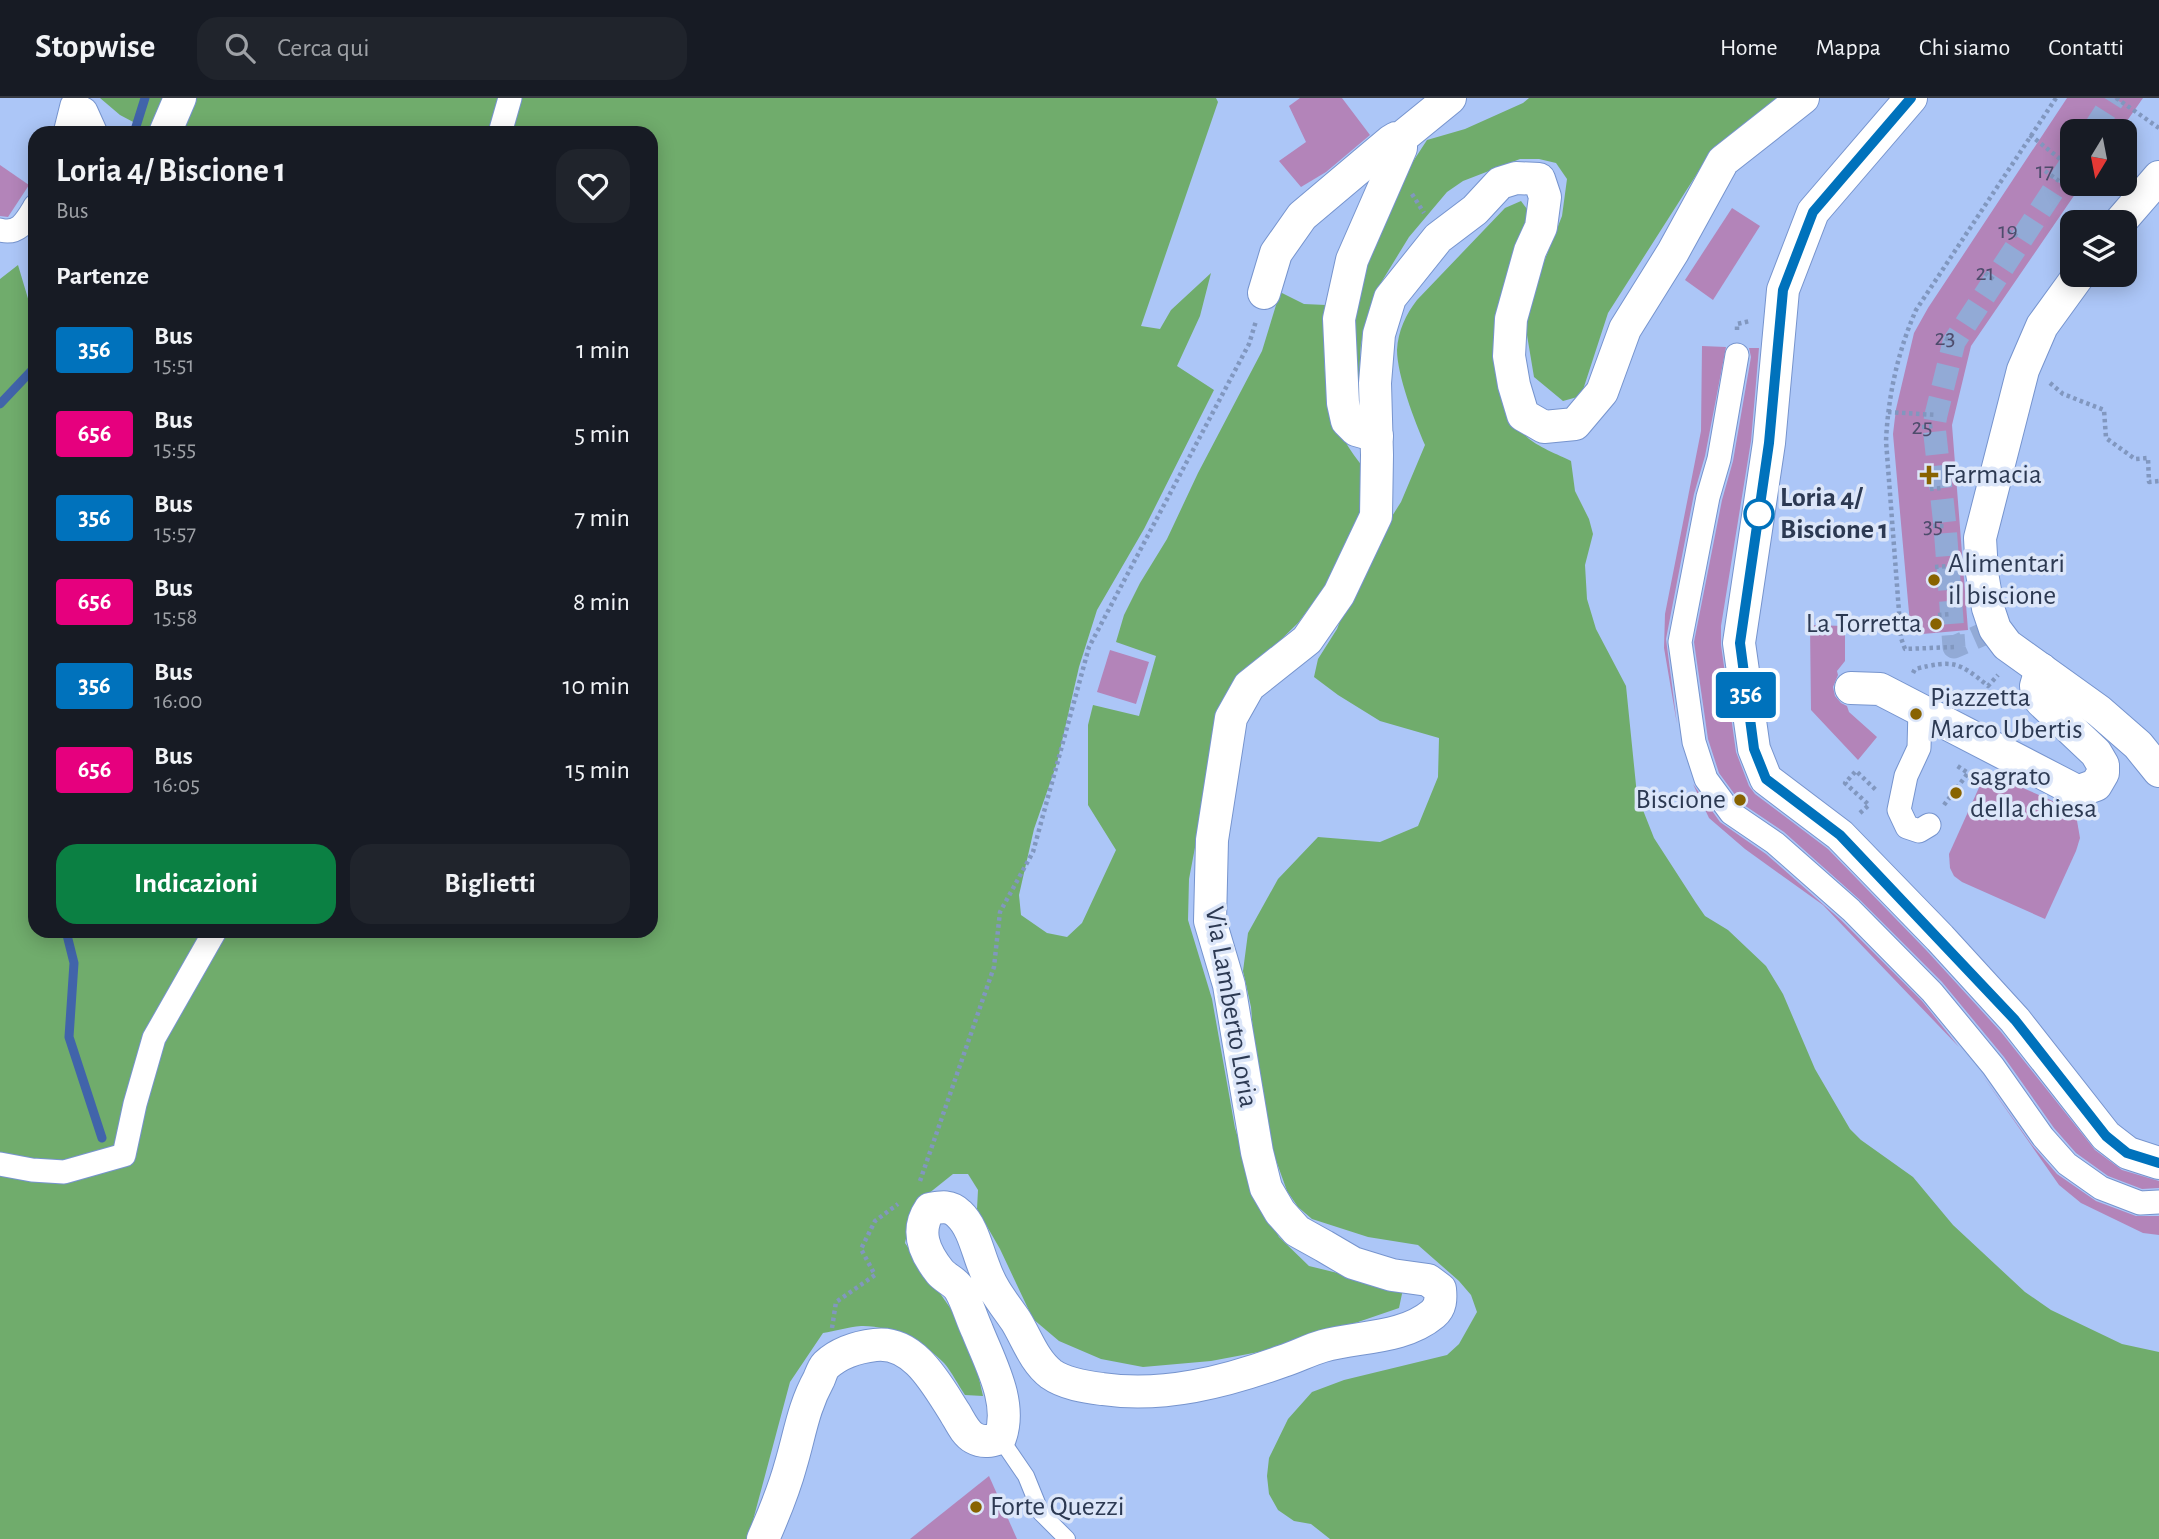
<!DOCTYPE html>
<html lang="it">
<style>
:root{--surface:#171b24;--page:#20242c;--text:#f1f3f6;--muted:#9ea1a6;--line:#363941;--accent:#0b8043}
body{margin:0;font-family:"Alegreya Sans",sans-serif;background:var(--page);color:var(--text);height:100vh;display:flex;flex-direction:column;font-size:26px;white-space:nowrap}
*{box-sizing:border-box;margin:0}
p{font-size:23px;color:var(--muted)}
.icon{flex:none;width:38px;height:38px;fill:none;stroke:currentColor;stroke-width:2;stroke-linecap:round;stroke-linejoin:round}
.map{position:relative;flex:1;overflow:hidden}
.sheet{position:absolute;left:28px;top:28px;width:630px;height:812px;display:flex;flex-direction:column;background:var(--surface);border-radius:21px;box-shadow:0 4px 18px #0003}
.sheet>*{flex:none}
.badge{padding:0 14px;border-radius:5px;font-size:24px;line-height:46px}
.needle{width:46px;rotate:190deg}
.tools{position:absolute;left:2060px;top:21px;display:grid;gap:14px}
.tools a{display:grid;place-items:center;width:77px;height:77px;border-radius:14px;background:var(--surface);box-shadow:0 4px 18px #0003;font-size:35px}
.map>.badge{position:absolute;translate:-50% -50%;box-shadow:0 0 0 4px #fff}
h2{padding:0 28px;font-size:26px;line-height:63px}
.round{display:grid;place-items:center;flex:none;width:74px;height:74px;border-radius:21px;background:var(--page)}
.overview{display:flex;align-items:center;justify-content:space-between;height:119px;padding:0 28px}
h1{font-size:33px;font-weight:700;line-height:52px}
.cta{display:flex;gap:14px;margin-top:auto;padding:14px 28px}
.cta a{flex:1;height:80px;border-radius:21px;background:var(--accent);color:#fff;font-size:28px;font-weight:700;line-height:80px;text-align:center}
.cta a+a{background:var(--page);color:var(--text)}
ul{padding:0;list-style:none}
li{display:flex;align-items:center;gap:21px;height:84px;padding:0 28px}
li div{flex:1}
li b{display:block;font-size:26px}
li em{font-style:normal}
li .badge{min-width:77px;font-weight:700;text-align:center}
header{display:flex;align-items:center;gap:42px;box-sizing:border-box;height:98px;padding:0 35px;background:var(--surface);border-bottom:2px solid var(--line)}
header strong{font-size:33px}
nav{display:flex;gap:38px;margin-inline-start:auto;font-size:24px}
.search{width:490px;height:63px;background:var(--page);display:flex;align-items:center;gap:18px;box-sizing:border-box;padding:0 24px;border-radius:21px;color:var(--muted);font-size:26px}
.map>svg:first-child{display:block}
.green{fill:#70ac6c}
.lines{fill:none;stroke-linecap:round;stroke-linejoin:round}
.stream{stroke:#4164aa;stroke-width:9}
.building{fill:#b384b9}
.pedestrian-tunnel{stroke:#92aad6;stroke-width:23;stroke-dasharray:23 11;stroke-linecap:butt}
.service-casing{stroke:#7694ce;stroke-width:18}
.pedestrian-casing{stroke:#7694ce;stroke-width:25}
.minor-casing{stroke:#7694ce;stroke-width:34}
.path{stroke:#8197bf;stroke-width:4.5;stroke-dasharray:3.5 3.5;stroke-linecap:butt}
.service{stroke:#fff;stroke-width:16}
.pedestrian{stroke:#fff;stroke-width:23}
.minor{stroke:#fff;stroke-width:32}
.line-casing{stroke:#fff;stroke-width:16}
.line{stroke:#0072bc;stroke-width:10}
.poi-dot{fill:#886300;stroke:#dce6f9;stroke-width:2.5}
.stop-dot{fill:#fff;stroke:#0072bc;stroke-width:3.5}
.labels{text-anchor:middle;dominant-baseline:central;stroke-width:7;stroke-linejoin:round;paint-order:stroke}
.number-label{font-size:24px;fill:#4e4c6c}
.poi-label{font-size:28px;fill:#2c3952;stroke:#dce6f9;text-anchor:start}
.stop-label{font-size:28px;font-weight:bold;fill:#2c3952;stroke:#dce6f9;text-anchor:start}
.street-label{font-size:28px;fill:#2c3952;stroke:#dce6f9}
</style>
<header>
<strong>Stopwise</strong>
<div class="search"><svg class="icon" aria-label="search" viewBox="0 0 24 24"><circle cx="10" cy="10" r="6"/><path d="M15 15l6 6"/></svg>Cerca qui</div>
<nav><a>Home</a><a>Mappa</a><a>Chi siamo</a><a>Contatti</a></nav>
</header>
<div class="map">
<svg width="2159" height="1441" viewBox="0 0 2159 1441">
<rect width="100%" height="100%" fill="#acc6f7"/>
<g class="green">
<path d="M100 0H1216L1218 4 1141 228 1160 231 1171 212 1211 175 1200 218 1177 268 1214 292 1144 431 1097 512 1079 569 1057 665 1034 731 1019 797 1021 817 1047 835 1067 839 1082 825 1116 752 1088 707V627L1093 607 1139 618 1156 558 1116 544 1124 517 1140 485 1167 441 1198 375 1262 253 1280 194 1304 206 1326 207C1324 251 1320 295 1341 336 1348 350 1359 364 1369 377L1358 427 1327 486 1298 525 1260 562 1208 681 1189 781 1188 822 1212 901 1235 1030 1257 1100 1279 1139 1309 1168 1403 1191 1399 1210 1285 1249 1211 1263 1143 1269 1101 1261 1059 1243 1033 1221 1000 1151 977 1111 978 1092 968 1076H953L913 1108 905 1145 969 1237 983 1298 965 1297C958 1287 952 1274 944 1265 924 1244 890 1227 861 1228 848 1229 835 1233 823 1235L790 1284 748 1441H0V181L18 167 35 224V833H651V35H154L120 17Z"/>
<polygon points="1529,0 1785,0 1714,49 1608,215 1581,298 1563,303 1534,279 1525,225 1527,207 1562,118 1567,81 1556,65 1539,61 1520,61 1463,83 1447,94 1409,139 1379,188 1361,245 1359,278 1362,317 1346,240 1361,167 1388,102 1427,42 1465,31 1523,5"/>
<path d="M1521 103 1530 115 1495 268C1498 290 1511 322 1527 339 1536 348 1559 357 1571 363L1575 393 1589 421 1593 436 1585 467 1587 501 1596 531 1626 588 1637 697 1654 740 1696 805 1705 818 1728 832 1766 868 1783 896 1815 971 1850 1031 1861 1042 1913 1079 1953 1127 2025 1194 2051 1212 2122 1246 2159 1254V1441H1330L1311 1426 1294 1423 1278 1412 1269 1396 1267 1378 1269 1360 1288 1321 1312 1294 1344 1282 1447 1257 1459 1246 1477 1214 1471 1197 1459 1183 1418 1147 1368 1139 1312 1121 1298 1109 1287 1093 1268 1040 1254 946 1251 909 1243 873 1248 835 1278 781 1318 739 1380 744 1418 728 1438 679 1439 640 1380 623 1338 597 1314 579 1318 561 1337 531 1363 464 1401 404 1425 347C1415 324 1397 277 1397 252 1398 233 1406 216 1417 202L1505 110Z"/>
</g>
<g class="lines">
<g class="stream">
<polyline points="134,35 145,0"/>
<polyline points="0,306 35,269"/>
<polyline points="66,833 74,865 69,939 102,1040"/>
</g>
</g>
<g class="building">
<polygon points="1300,0 1342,0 1370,37 1326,74 1301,89 1279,63 1306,44 1289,8"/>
<polygon points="2067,0 2143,0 2120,33 2072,33 2072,86 2082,86 1971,248 1952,327 1968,532 1911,537 1893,336 1896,311 1914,235 1928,210"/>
<polygon points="0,67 29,87 8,119 0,118"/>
<polygon points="1732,110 1760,128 1713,202 1685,182"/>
<polygon points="1702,248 1726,249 1705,358 1694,396 1666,541 1677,626 1664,550 1665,516 1701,333"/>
<polygon points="1749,250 1759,250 1751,343 1721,528 1721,547 1736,654 1749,688 1755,696 1828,751 1927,853 2001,934 2095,1052 2122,1072 2159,1083 2159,1090 2142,1091 2108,1078 2076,1055 2054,1030 2004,959 1942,884 1860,802 1784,734 1741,705 1719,675 1708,641 1694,544 1722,402 1733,363 1751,259"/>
<polygon points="1810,527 1845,528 1845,563 1837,573 1838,577 1833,589 1835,598 1841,605 1847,608 1849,614 1877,639 1858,662 1811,612"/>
<polygon points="1110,552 1149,564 1136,606 1097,594"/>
<polygon points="1986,674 2069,710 2076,717 2080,740 2076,753 2045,821 1962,784 1954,778 1950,770 1949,756"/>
<polygon points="1693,686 1720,724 1766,756 1841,822 1922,903 1959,949 1823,807 1745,751 1709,720"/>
<polygon points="1980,974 2032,1047 2057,1076 2096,1103 2136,1118 2159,1118 2159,1137 2143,1135 2081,1105 2059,1087"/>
<polygon points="989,1378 1017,1441 910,1441"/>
</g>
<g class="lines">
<g class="pedestrian-tunnel">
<polyline points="2093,33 2114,0"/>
<polyline points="1995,531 1954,549 1945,428 1934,328 1936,317 1954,244 2072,64"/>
</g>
<defs>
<polyline id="service" points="1000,1340 1026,1378 1041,1415 1067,1441"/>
<g id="pedestrian">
<polyline points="65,35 72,7 82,14"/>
<polyline points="500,35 510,0"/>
<path d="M0 132C19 137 26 123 35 108"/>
<polyline points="1737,257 1719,361 1708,399 1680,544 1694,644 1706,681 1731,715 1775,745 1851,812 1932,894 1993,968 2043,1039 2067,1066 2101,1090 2140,1105 2159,1104"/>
<polyline points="1920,611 1919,650 1906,678 1899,712 1907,729 1919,733 1929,727"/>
<polyline points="0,1066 32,1072 64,1074 124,1057 135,1006 154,940 215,833"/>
</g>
<g id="minor">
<polyline points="1911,0 1813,114 1783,192 1769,345 1739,545 1754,651 1766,681 1840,737 1940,840 2015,922 2106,1038 2128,1055 2159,1065"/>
<polyline points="82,15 91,35"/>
<polyline points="165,35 180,0"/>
<polyline points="2120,124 2159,79"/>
<polyline points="2079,177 2042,228 2023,272 1980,440 1982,475 1988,510 1995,531 2007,547 2099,613 2138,647 2159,673"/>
<polyline points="1264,195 1276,155 1302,118 1391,43 1396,40 1401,40 1450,0"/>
<polyline points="1377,338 1356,332 1347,323 1343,305 1339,221 1352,162 1401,50 1401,40"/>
<polyline points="1851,590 1880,591 2075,692 2082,692 2096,687 2103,675 2103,667 2096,655 2041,603 2036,588 2041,571"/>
<path d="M763 1441C774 1416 784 1392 791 1366 800 1336 803 1310 819 1281 821 1276 823 1270 826 1267 839 1255 858 1249 875 1247 914 1242 937 1287 955 1315 960 1323 965 1335 974 1340 983 1345 991 1343 1000 1340 1013 1305 990 1265 977 1232 971 1219 967 1204 960 1192 956 1184 946 1181 940 1174 924 1154 915 1133 930 1111 941 1109 950 1107 959 1116 973 1129 977 1152 984 1169 992 1192 1003 1204 1016 1223 1027 1241 1034 1263 1051 1276 1065 1286 1086 1289 1102 1291 1163 1300 1225 1284 1283 1263 1296 1259 1309 1252 1323 1248 1359 1238 1403 1241 1433 1216 1441 1209 1441 1201 1440 1191L1428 1182 1392 1177 1353 1165 1324 1148 1297 1133 1280 1114 1266 1090 1257 1054 1229 887 1210 823 1212 742 1231 620 1249 588 1307 542 1339 496 1376 418 1377 357 1375 285 1379 236 1390 200 1438 140 1475 112 1500 85 1516 80 1539 81 1545 99 1541 129 1530 153 1511 221 1509 258 1514 287 1523 317 1544 329 1575 326 1602 294 1625 231 1673 154 1723 63 1803 0"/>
</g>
</defs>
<use href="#service" class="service-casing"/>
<use href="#pedestrian" class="pedestrian-casing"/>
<use href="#minor" class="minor-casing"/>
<g class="path">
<polyline points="2116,0 2159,30"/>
<polyline points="2077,31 2081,33"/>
<polyline points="2030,37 2069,68"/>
<polyline points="2045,73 2059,83"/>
<polyline points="1412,96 1424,115"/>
<polyline points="2008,133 2020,140"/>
<polyline points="1985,175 1994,182"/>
<polyline points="1737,232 1737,226 1750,223"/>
<polyline points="1945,240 1954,244"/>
<polyline points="2050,285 2063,296 2104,312 2106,340 2135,361 2148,360 2149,384 2159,383"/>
<polyline points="1888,314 1936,317"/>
<polyline points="1922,329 1934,328"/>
<polyline points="1930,391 1941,390"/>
<polyline points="1933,428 1945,428"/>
<polyline points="1935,469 1948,468"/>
<polyline points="1938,517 1951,516"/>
<path d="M1954 549 1905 551 1901 540 1886 343C1888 298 1898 253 1916 212L2056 0"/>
<path d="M1913 575 1915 571C1953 562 1958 563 1988 588L1998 577"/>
<polyline points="1944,707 1968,675 1956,667"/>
<polyline points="1860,715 1869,707 1845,685 1856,673 1877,693"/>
<polyline points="920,1083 994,869 1000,814 1033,754 1089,549 1249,246 1256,223"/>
<polyline points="832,1230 836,1204 875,1177 861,1151 875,1123 898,1106"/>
</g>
<use href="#service" class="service"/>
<use href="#pedestrian" class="pedestrian"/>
<use href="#minor" class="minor"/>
</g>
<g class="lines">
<defs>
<polyline id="line" points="1911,0 1813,114 1783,192 1769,345 1740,545 1754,651 1766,681 1840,737 2015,922 2106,1038 2127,1055 2159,1065"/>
</defs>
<use href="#line" class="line-casing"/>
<use href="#line" class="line"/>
</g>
<g class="poi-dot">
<path d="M1925.5 366.5h7v7h7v7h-7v7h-7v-7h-7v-7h7z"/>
<circle cx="1934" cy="482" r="7"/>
<circle cx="1936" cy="526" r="7"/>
<circle cx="1916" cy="616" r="7"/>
<circle cx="1956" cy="695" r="7"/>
<circle cx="1740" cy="702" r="7"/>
<circle cx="976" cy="1409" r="7"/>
</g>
<circle class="stop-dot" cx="1759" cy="416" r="14"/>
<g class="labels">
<g class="number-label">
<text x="2045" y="73">17</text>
<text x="2008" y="133">19</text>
<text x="1985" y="175">21</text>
<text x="1945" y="240">23</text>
<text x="1922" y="329">25</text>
<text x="1933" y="428">35</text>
</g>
<g class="poi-label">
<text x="1943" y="377">Farmacia</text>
<text x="1948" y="466">Alimentari<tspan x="1948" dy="32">il biscione</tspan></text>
<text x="1922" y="526" text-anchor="end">La Torretta</text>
<text x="1930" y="600">Piazzetta<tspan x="1930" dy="32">Marco Ubertis</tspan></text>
<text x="1970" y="679">sagrato<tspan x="1970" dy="32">della chiesa</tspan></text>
<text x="1726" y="702" text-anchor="end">Biscione</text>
<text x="990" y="1409">Forte Quezzi</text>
</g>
<g class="stop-label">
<text x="1780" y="400">Loria 4/<tspan x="1780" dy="32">Biscione 1</tspan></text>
</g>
<g class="street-label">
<text transform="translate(1231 909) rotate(80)">Via Lamberto Loria</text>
</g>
</g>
</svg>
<div class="tools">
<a><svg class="needle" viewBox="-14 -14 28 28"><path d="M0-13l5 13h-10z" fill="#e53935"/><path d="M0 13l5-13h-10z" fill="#9ea1a6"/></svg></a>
<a><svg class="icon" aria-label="layers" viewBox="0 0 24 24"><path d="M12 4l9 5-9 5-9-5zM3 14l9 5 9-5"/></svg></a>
</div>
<b class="badge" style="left:1746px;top:597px;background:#0072bc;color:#fff">356</b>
<section class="sheet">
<div class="overview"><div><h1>Loria 4/ Biscione 1</h1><p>Bus</p></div><a class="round"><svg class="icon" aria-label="heart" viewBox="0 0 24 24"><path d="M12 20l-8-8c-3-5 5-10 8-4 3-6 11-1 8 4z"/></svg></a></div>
<h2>Partenze</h2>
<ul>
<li><span class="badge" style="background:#0072bc;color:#fff">356</span><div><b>Bus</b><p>15:51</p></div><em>1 min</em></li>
<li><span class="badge" style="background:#e6007e;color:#fff">656</span><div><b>Bus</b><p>15:55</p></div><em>5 min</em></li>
<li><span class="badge" style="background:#0072bc;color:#fff">356</span><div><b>Bus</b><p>15:57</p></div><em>7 min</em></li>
<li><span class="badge" style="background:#e6007e;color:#fff">656</span><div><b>Bus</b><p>15:58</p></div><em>8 min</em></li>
<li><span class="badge" style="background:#0072bc;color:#fff">356</span><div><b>Bus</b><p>16:00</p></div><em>10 min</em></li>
<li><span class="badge" style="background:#e6007e;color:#fff">656</span><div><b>Bus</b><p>16:05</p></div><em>15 min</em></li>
</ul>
<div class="cta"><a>Indicazioni</a><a>Biglietti</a></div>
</section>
</div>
